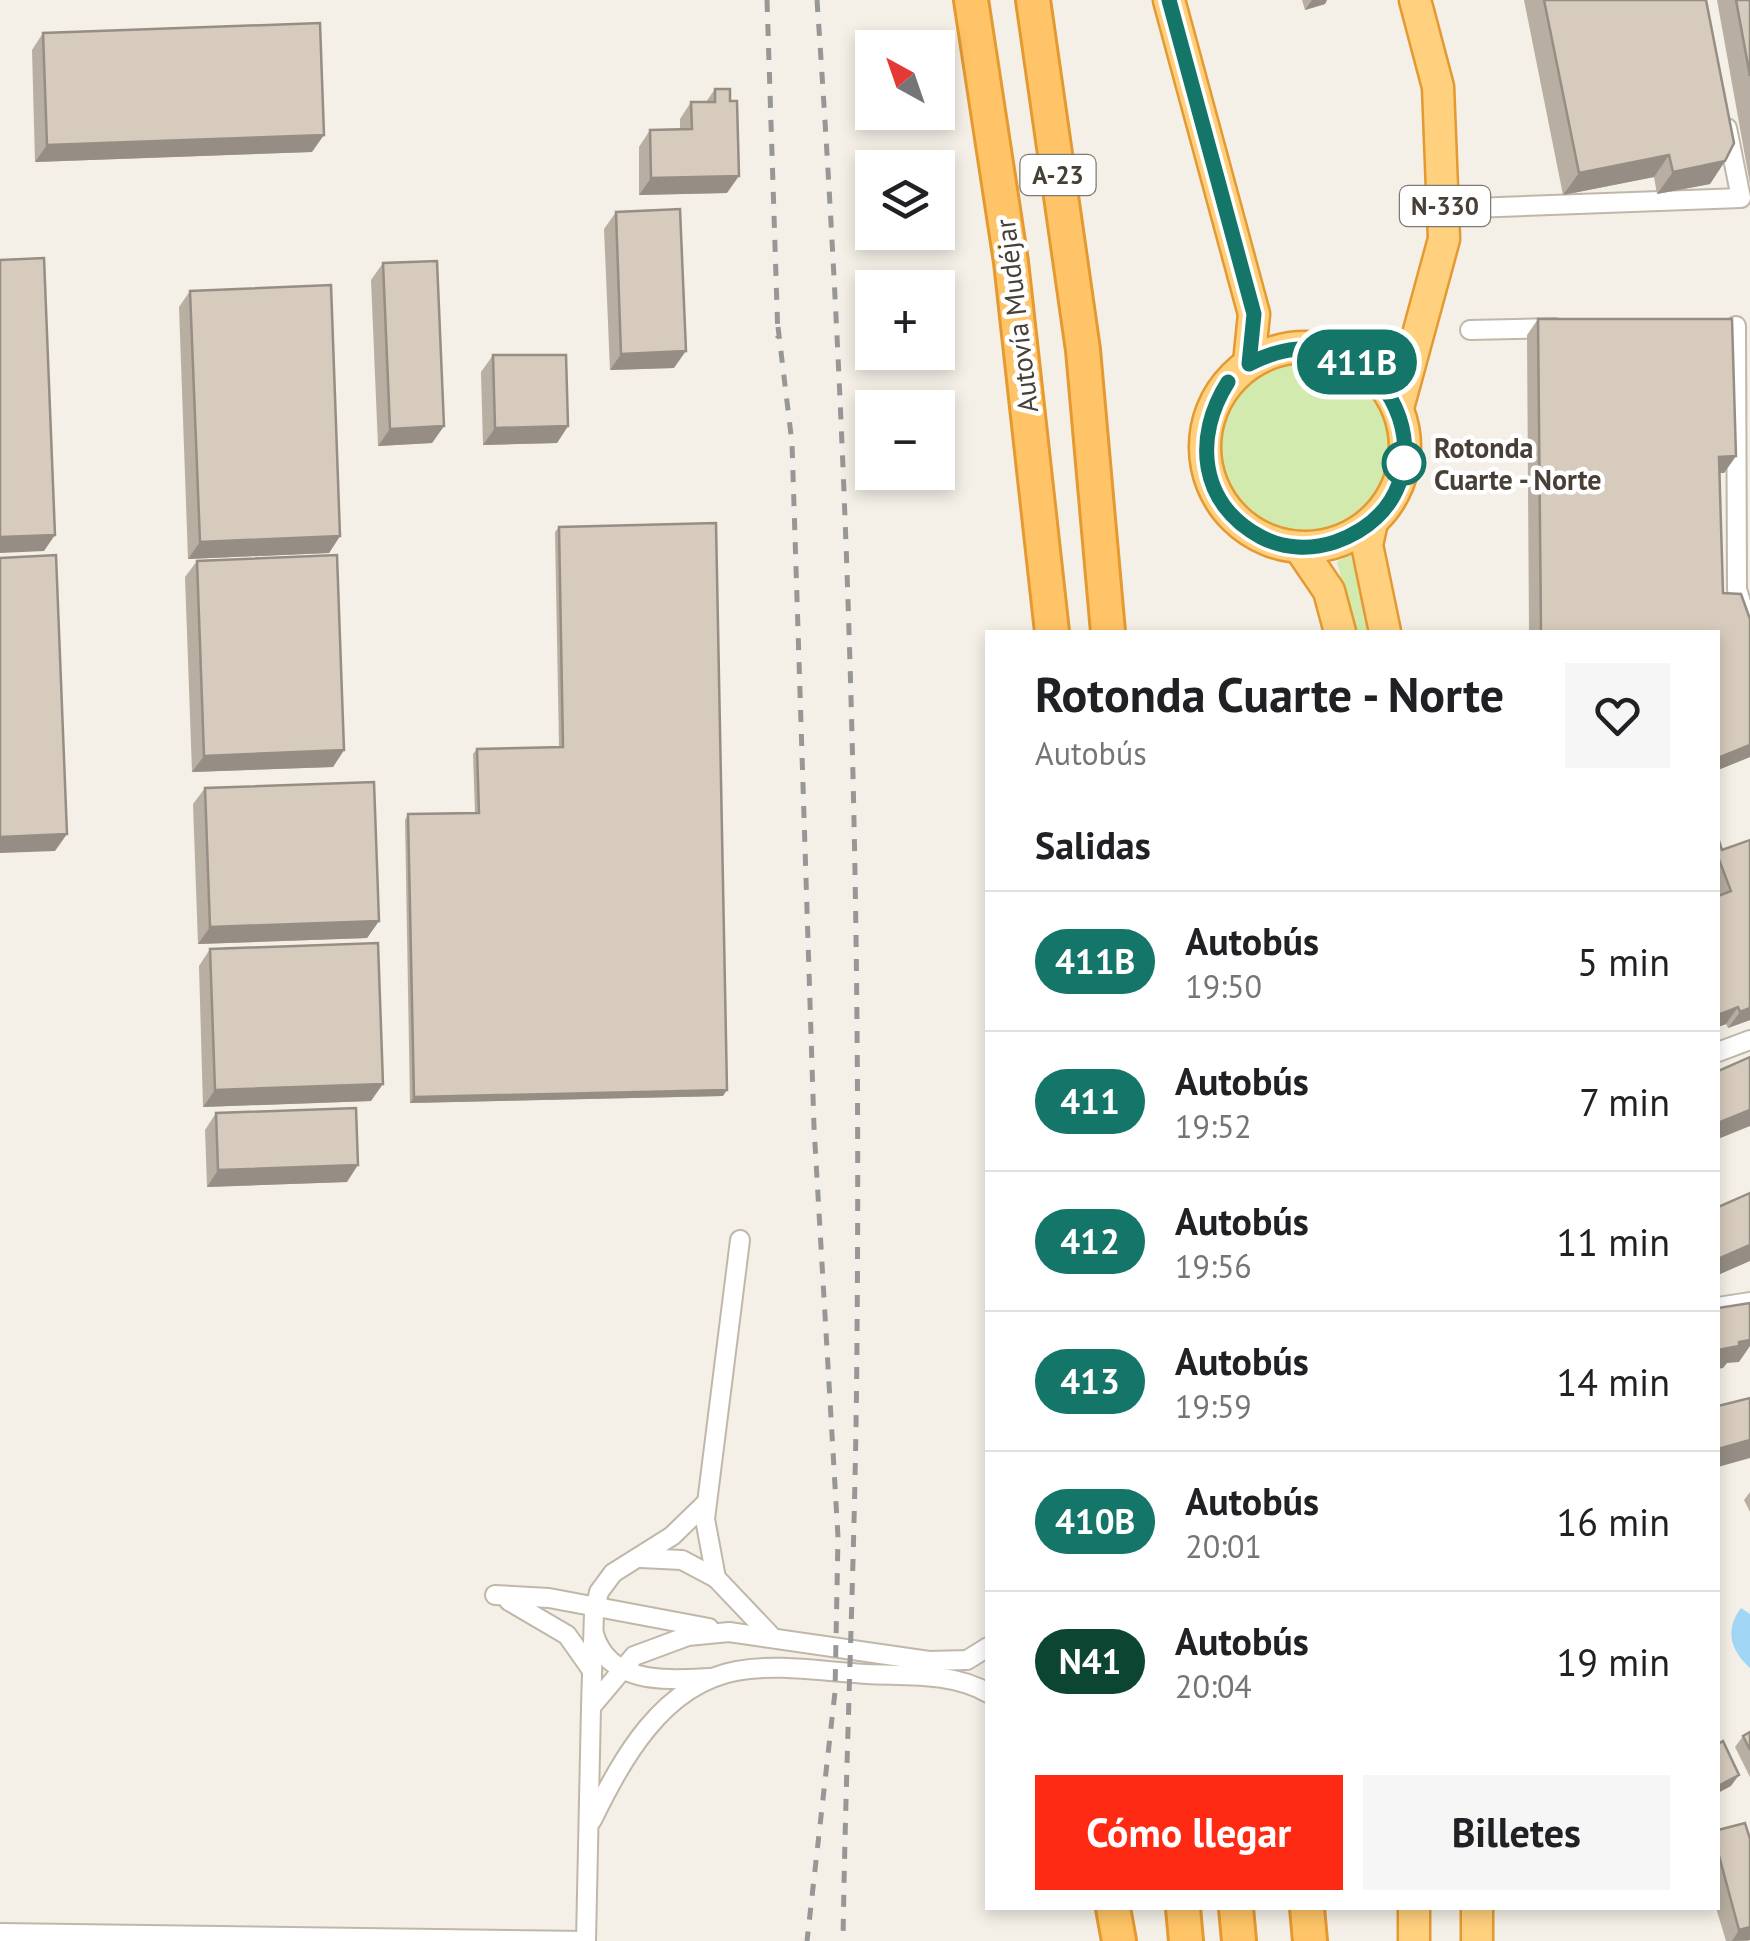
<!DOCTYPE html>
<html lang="es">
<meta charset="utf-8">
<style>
:root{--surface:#fff;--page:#f6f6f6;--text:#202124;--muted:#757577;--line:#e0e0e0;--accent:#ff2a13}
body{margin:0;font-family:"PT Sans",sans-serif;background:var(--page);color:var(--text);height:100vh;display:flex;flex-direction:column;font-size:38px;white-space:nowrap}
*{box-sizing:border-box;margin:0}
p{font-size:32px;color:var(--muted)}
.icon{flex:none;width:55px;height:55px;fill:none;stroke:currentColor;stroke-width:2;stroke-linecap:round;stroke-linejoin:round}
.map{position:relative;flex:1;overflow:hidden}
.details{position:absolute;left:985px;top:630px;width:735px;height:1280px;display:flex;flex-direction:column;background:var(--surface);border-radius:0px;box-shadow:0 5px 15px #0003}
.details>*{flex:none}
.badge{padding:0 20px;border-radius:32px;font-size:35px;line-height:65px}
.needle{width:65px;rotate:320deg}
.fabs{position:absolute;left:855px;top:30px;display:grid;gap:20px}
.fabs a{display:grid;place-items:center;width:100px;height:100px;border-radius:0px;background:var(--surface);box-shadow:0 5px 15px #0003;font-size:50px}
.map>.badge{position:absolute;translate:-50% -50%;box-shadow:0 0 0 5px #fff}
h2{padding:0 50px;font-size:38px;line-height:90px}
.round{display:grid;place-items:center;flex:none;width:105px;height:105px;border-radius:0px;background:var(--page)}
.headline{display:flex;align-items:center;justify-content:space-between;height:170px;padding:0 50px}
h1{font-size:48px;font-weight:700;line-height:75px}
.cta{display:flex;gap:20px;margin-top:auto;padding:20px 50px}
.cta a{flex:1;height:115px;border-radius:0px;background:var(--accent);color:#fff;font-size:40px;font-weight:700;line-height:115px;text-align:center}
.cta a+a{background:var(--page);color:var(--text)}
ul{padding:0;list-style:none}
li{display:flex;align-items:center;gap:30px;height:140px;padding:0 50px;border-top:2px solid var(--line)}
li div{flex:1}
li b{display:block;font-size:38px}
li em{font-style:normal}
li .badge{min-width:110px;font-weight:700;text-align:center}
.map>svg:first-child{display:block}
.green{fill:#d2eaae}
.water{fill:#a1d6f4}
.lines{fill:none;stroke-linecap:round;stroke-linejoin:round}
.minor-casing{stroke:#c0b7a9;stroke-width:22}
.trunk-casing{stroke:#e49931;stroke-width:35}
.motorway-casing{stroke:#e49931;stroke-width:38}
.minor{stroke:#fff;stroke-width:18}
.trunk{stroke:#ffd07e;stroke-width:30}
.motorway{stroke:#ffc467;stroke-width:32}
.rail{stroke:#979797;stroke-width:5;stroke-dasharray:12 12;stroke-linecap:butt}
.wall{fill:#b8afa2}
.shaded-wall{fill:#968e84}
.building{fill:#d6cbbc;stroke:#968e84;stroke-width:2.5}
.line-casing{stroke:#fff;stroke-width:22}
.line{stroke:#147668;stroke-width:15}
.stop-dot{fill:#fff;stroke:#147668;stroke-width:5}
.labels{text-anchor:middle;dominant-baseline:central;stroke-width:9;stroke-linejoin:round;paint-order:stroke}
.shield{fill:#fff;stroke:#7f7972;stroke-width:2.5}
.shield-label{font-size:25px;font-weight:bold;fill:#484036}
.street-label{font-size:28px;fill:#484036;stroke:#fff}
.stop-label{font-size:28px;font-weight:bold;fill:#484036;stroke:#fff;text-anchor:start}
</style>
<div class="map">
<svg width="1750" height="1941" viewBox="0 0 1750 1941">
<rect width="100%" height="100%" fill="#f4f0e7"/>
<g class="green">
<circle cx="1306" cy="446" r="85"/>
<polygon points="1350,553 1373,632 1355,632 1337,562"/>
</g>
<path class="water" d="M1741 1608 1750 1614V1668C1731 1651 1724 1630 1741 1608Z"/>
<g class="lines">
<defs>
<g id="minor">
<polyline points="1473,208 1741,198 1727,128"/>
<polyline points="1736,326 1737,589 1750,633"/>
<polyline points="1470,330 1555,328"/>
<polyline points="1718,1052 1750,1040"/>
<polyline points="740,1240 705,1519 716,1578 773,1638"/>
<polyline points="1718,1307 1750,1302"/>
<polyline points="641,1558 682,1560 716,1578"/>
<polyline points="495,1595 549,1598 709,1628"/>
<polyline points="509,1601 567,1635 591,1669"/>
<path d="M594 1634C609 1685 667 1680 709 1678"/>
<polyline points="591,1706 594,1613 599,1592 613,1573 672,1536 705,1504"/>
<path d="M592 1820C622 1759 662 1685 736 1671 778 1663 825 1672 867 1674 906 1676 953 1672 988 1693"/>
<polyline points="0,1933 586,1941"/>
<polyline points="586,1941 591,1707 634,1656 688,1636 729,1632 929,1661 967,1660 988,1647"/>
</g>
<g id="trunk">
<polyline points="1169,0 1254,314 1249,363"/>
<circle cx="1305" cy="447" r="100"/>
<polyline points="1398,408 1444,239 1438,87 1415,0"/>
<polyline points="1372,522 1367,545 1385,632"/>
<polyline points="1299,547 1329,591 1340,632"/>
<polyline points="1414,1908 1414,1941"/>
<polyline points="1477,1941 1477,1908"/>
</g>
<g id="motorway">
<polyline points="971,0 1011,262 1052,632"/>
<polyline points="1033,0 1083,350 1108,632"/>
<polyline points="1113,1908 1119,1941"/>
<polyline points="1183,1908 1186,1941"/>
<polyline points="1236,1908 1239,1941"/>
<polyline points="1307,1908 1310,1941"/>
</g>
</defs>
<use href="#minor" class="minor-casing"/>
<use href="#trunk" class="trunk-casing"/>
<use href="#motorway" class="motorway-casing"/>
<use href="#minor" class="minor"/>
<use href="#trunk" class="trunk"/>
<use href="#motorway" class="motorway"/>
<g class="rail">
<polyline points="767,0 778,338"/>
<path d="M817 0C848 445 861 890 857 1336 856 1538 846 1739 843 1941"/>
<polyline points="778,327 792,443 814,1127 838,1537 835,1692 807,1941"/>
</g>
</g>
<g class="wall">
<polygon points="1302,0 1327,0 1325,4 1305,10"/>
<polygon points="1524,0 1706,0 1725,161 1710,184 1657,194 1654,177 1563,195"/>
<polygon points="1717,0 1750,0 1750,184"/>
<polygon points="43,33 312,152 35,162 32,50"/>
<polygon points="715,89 727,193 639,195 639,147 650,130 680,129 680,119 691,102 706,102"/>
<polygon points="616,212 674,368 610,370 604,229"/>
<polygon points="383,263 444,426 432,443 378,446 371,280"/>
<polygon points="190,291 340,536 329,553 188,559 179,307"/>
<polygon points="1538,319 1736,456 1724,473 1719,473 1723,593 1750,619 1750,757 1718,770 1718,632 1529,632 1527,335"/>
<polygon points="493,355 568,426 557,443 483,445 481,372"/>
<polygon points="559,527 723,1096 410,1103 405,820 408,814 475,813 473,754 477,749 559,747 555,532"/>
<polygon points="197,561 344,750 333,767 192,772 185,577"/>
<polygon points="205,788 379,921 367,938 198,944 193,804"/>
<polygon points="1750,840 1750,1020 1728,1028 1726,1024 1718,1027 1718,857 1722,850"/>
<polygon points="210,949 371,1101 203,1107 199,966"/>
<polygon points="216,1113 347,1182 207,1187 205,1130"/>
<polygon points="1750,1492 1750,1512 1744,1500"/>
<polygon points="1750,1732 1750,1777 1735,1747 1743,1736"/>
<polygon points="1718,1830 1750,1839 1750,1940 1748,1941 1726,1941 1716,1908"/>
</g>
<g class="shaded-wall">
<polygon points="1312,0 1327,0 1325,4 1305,10"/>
<polygon points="324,135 312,152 35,162 47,145"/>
<polygon points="1669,155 1654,177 1563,195 1579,173"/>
<polygon points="1725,161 1710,184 1657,194 1673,172"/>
<polygon points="739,176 727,193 639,195 651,178"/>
<polygon points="686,351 674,368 610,370 621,354"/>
<polygon points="444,426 432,443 378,446 390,429"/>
<polygon points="568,426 557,443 483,445 495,428"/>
<polygon points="1736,456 1724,473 1707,473 1719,457"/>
<polygon points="55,535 44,551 0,553 0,537"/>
<polygon points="340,536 329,553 188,559 200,542"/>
<polygon points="1750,745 1750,757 1718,770 1718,758"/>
<polygon points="344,750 333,767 192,772 204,756"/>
<polygon points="67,834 55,851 0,853 0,837"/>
<polygon points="379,921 367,938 198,944 210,927"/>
<polygon points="1738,1007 1726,1024 1718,1027 1718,1015"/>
<polygon points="1750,1008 1750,1020 1728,1028 1740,1012"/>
<polygon points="383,1084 371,1101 203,1107 215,1090"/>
<polygon points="727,1090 723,1096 410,1103 414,1097"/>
<polygon points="1750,1110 1750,1126 1718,1139 1718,1123"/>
<polygon points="358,1165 347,1182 207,1187 218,1170"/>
<polygon points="1750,1245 1750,1261 1718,1275 1718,1259"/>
<polygon points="1750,1340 1750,1346 1739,1362 1727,1363 1723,1368 1718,1369 1718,1350 1739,1342"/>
<polygon points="1750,1440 1750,1458 1718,1467 1718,1449"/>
<polygon points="1739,1775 1731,1786 1718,1793 1718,1786"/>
<polygon points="1750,1927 1750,1940 1732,1941 1739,1930"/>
</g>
<g class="building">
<polygon points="1544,0 1706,0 1734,143 1725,161 1673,172 1669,155 1579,173"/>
<polygon points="1736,0 1750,0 1750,76"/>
<polygon points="320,23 324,135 47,145 43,33"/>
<polygon points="715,89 730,89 730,101 737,101 739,176 651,178 650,130 692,129 691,102 715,102"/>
<polygon points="680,209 686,351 621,354 616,212"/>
<polygon points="44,258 55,535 0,537 0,260"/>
<polygon points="437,261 444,426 390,429 383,263"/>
<polygon points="331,285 340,536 200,542 190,291"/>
<polygon points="1538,319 1732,319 1736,456 1719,457 1723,593 1741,594 1750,619 1750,745 1718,758 1718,632 1541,632"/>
<polygon points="493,355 566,355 568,426 495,428"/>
<polygon points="716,523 727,1090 414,1097 408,814 479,813 477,749 563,747 559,527"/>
<polygon points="56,555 67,834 0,837 0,558"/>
<polygon points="337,555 344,750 204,756 197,561"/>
<polygon points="374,782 379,921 210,927 205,788"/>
<polygon points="1718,838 1722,850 1750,840 1750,1008 1740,1012 1738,1007 1718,1015 1718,896 1731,891 1718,857"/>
<polygon points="378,943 383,1084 215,1090 210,949"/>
<polygon points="1750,1057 1750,1110 1718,1123 1718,1071"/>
<polygon points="356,1108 358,1165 218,1170 216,1113"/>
<polygon points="1750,1193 1750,1245 1718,1259 1718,1207"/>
<polygon points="1750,1303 1750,1340 1739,1342 1739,1346 1718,1350 1718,1308"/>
<polygon points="1750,1398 1750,1440 1718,1449 1718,1406"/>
<polygon points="1750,1732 1750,1750 1743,1736"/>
<polygon points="1723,1741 1739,1775 1718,1786 1718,1744"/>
<polygon points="1745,1823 1750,1839 1750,1927 1739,1930 1718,1852 1718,1830"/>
</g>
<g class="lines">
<defs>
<path id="line" d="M1169 0 1254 314 1249 364C1388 292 1472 494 1335 542 1311 550 1284 549 1261 537 1199 504 1193 437 1228 382"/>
</defs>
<use href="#line" class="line-casing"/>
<use href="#line" class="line"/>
</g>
<circle class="stop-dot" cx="1404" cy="463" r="20"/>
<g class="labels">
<g class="shield">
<rect x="1020.5" y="155" width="75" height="40" rx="8"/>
<rect x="1400" y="186" width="90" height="40" rx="8"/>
</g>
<g class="shield-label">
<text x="1058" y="175">A-23</text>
<text x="1445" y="206">N-330</text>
</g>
<g class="street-label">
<text transform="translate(1016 316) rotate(-97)">Autovía Mudéjar</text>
</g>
<g class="stop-label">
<text x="1434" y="447">Rotonda<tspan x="1434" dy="32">Cuarte - Norte</tspan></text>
</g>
</g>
</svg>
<div class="fabs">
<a><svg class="needle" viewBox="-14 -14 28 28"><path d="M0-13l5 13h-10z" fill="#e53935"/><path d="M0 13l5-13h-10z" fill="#757577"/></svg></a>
<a><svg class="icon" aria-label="layers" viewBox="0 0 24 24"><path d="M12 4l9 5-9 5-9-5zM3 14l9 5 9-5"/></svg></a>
<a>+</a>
<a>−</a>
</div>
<b class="badge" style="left:1357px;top:362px;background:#147668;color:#fff">411B</b>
<section class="details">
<div class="headline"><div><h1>Rotonda Cuarte - Norte</h1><p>Autobús</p></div><a class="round"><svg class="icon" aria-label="heart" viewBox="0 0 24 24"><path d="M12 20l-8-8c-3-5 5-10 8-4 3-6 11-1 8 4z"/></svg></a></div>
<h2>Salidas</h2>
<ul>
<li><span class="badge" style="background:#147668;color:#fff">411B</span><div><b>Autobús</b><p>19:50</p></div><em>5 min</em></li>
<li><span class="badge" style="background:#147668;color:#fff">411</span><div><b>Autobús</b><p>19:52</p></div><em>7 min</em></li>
<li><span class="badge" style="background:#147668;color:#fff">412</span><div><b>Autobús</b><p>19:56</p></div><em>11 min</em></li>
<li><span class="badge" style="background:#147668;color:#fff">413</span><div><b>Autobús</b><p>19:59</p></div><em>14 min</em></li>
<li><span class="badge" style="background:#147668;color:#fff">410B</span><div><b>Autobús</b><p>20:01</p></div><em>16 min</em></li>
<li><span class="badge" style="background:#0c4532;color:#fff">N41</span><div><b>Autobús</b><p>20:04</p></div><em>19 min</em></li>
</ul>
<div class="cta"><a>Cómo llegar</a><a>Billetes</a></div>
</section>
</div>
